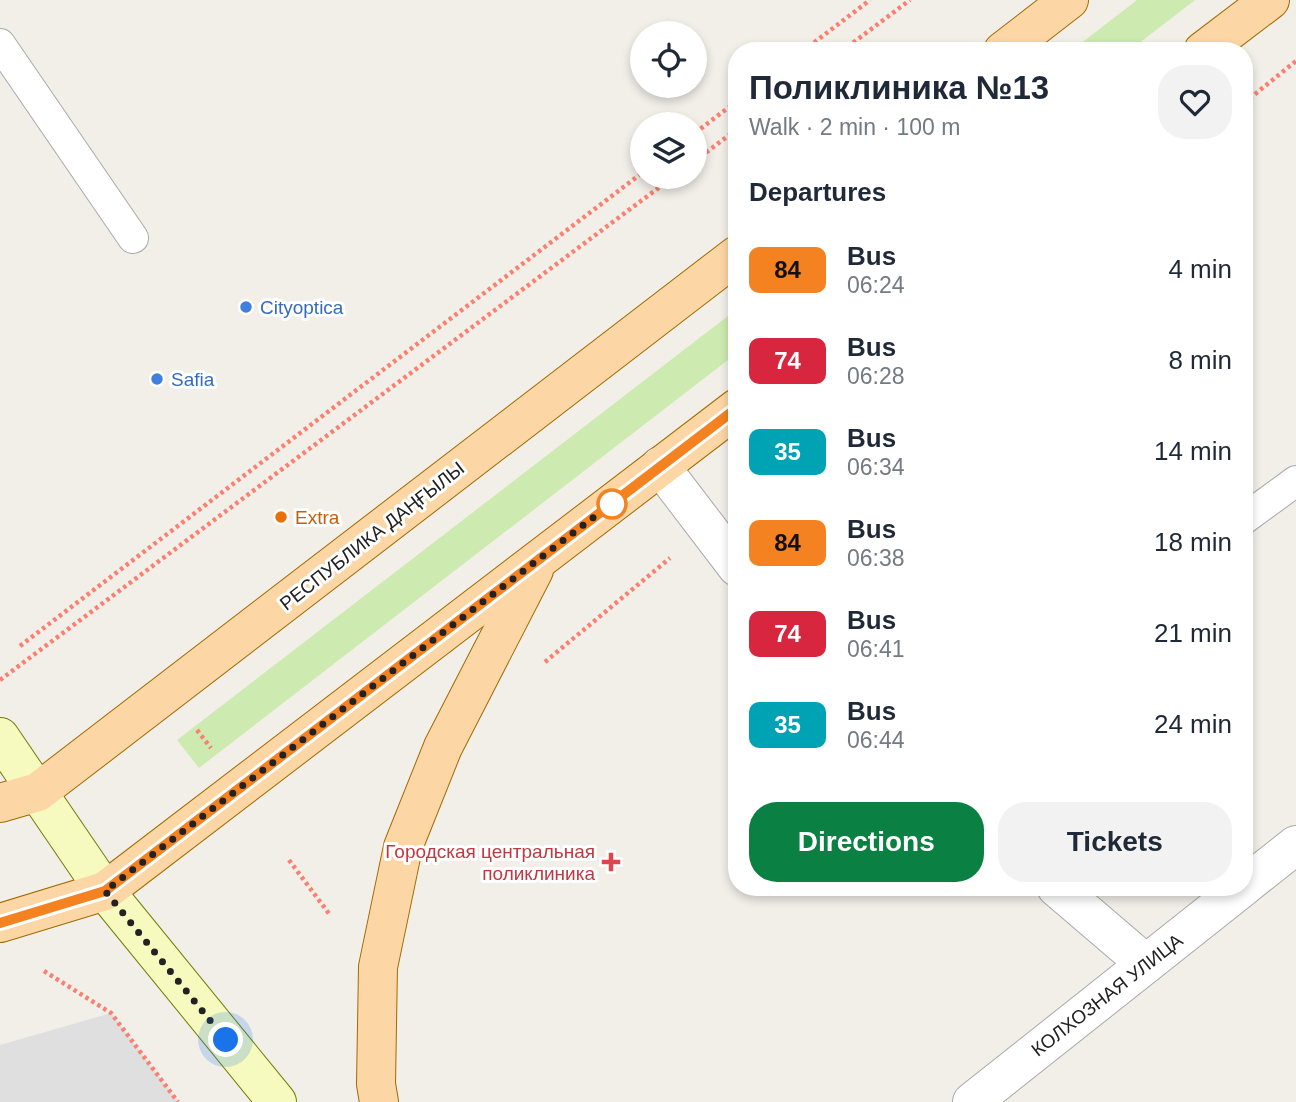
<!DOCTYPE html>
<meta charset="utf-8">
<style>
:root{--surface:#fff;--page:#f2f2f3;--text:#1f2937;--muted:#747a83;--accent:#0b8043}
body{margin:0;font-family:Arial,sans-serif;background:var(--page);color:var(--text);height:100vh;display:flex;flex-direction:column;font-size:26px;white-space:nowrap}
*{box-sizing:border-box;margin:0}
p{font-size:23px;color:var(--muted)}
.icon{flex:none;width:38px;height:38px;fill:none;stroke:currentColor;stroke-width:2;stroke-linecap:round;stroke-linejoin:round}
.map{position:relative;flex:1;overflow:hidden}
.details{position:absolute;left:728px;top:42px;width:525px;height:854px;display:flex;flex-direction:column;background:var(--surface);border-radius:28px;box-shadow:0 4px 10px #0003}
.details>*{flex:none}
.badge{padding:0 14px;border-radius:10px;font-size:24px;line-height:46px}
.tools{position:absolute;left:630px;top:21px;display:grid;gap:14px}
.tools a{display:grid;place-items:center;width:77px;height:77px;border-radius:50%;background:var(--surface);box-shadow:0 4px 10px #0003;font-size:35px}
.you{position:absolute;width:35px;height:35px;margin:-18px;border:5px solid #fff;border-radius:50%;background:#1a73e8;box-shadow:0 0 0 10px #1a73e833}
.map>.badge{position:absolute;translate:-50% -50%;box-shadow:0 0 0 4px #fff}
h2{padding:0 21px;font-size:26px;line-height:63px}
.round{display:grid;place-items:center;flex:none;width:74px;height:74px;border-radius:28px;background:var(--page)}
.headline{display:flex;align-items:center;justify-content:space-between;height:119px;padding:0 21px}
h1{font-size:33px;font-weight:600;line-height:52px}
.cta{display:flex;gap:14px;margin-top:auto;padding:14px 21px}
.cta a{flex:1;height:80px;border-radius:28px;background:var(--accent);color:#fff;font-size:28px;font-weight:600;line-height:80px;text-align:center}
.cta a+a{background:var(--page);color:var(--text)}
ul{padding:0;list-style:none}
li{display:flex;align-items:center;gap:21px;height:91px;padding:0 21px}
li div{flex:1}
li b{display:block;font-size:26px}
li em{font-style:normal}
li .badge{min-width:77px;font-weight:700;text-align:center}
.map>svg:first-child{display:block}
.residential{fill:#e0dfdf}
.grass{fill:#cdebb0}
.lines{fill:none;stroke-linecap:round;stroke-linejoin:round}
.service-casing{stroke:#a9a9a9;stroke-width:32}
.minor-casing{stroke:#a9a9a9;stroke-width:40}
.secondary-casing{stroke:#707d05;stroke-width:40}
.primary-casing{stroke:#a06b00;stroke-width:40}
.path{stroke:#fa8072;stroke-width:4.5;stroke-dasharray:3.5 3.5;stroke-linecap:butt}
.service{stroke:#fff;stroke-width:30}
.minor{stroke:#fff;stroke-width:38}
.secondary{stroke:#f7fabf;stroke-width:38}
.primary{stroke:#fcd6a4;stroke-width:38}
.line-casing{stroke:#fff;stroke-width:16}
.line{stroke:#f58220;stroke-width:10}
.walk{stroke:#222;stroke-width:7;stroke-dasharray:0 12.6}
.shop-dot{fill:#3f7fe0;stroke:#fff;stroke-width:2.5}
.stop-dot{fill:#fff;stroke:#f58220;stroke-width:3.5}
.food-dot{fill:#e8710a;stroke:#fff;stroke-width:2.5}
.health-dot{fill:#e0444e;stroke:#fff;stroke-width:2.5}
.labels{text-anchor:middle;dominant-baseline:central;stroke-width:6;stroke-linejoin:round;paint-order:stroke}
.shop-label{font-size:19px;fill:#366cbe;stroke:#fff;text-anchor:start}
.food-label{font-size:19px;fill:#c56008;stroke:#fff;text-anchor:start}
.street-label{font-size:19px;fill:#222;stroke:#fff}
.health-label{font-size:19px;fill:#be3a42;stroke:#fff;text-anchor:end}
</style>
<div class="map">
<svg width="1296" height="1102" viewBox="0 0 1296 1102">
<rect width="100%" height="100%" fill="#f2efe9"/>
<polygon class="residential" points="111,1013 178,1102 0,1102 0,1045"/>
<g class="grass">
<polygon points="1137,0 1195,0 1129,51 1071,51"/>
<polygon points="737,309 737,353 199,768 177,740"/>
</g>
<g class="lines">
<defs>
<g id="service">
<polyline points="0,44 133,238"/>
<polyline points="1244,519 1296,481"/>
</g>
<g id="minor">
<polyline points="660,466 737,567"/>
<polyline points="1244,886 1296,845"/>
<polyline points="1056,887 1146,964"/>
<polyline points="972,1102 1243,887"/>
</g>
<polyline id="secondary" points="0,737 105,891 277,1102"/>
<g id="primary">
<polyline points="1003,51 1069,0"/>
<polyline points="1203,51 1270,0"/>
<polyline points="0,803 38,792 737,255"/>
<polyline points="0,923 105,891 737,408"/>
<polyline points="379,1102 376,1084 378,967 403,847 443,747 534,570"/>
</g>
</defs>
<use href="#service" class="service-casing"/>
<use href="#minor" class="minor-casing"/>
<use href="#secondary" class="secondary-casing"/>
<use href="#primary" class="primary-casing"/>
<g class="path">
<polyline points="803,51 870,0"/>
<polyline points="842,51 910,0"/>
<polyline points="1244,103 1296,61"/>
<polyline points="695,133 737,101"/>
<polyline points="695,161 737,129"/>
<polyline points="20,646 642,173"/>
<polyline points="545,662 670,558"/>
<polyline points="0,680 673,177"/>
<polyline points="197,730 211,748"/>
<polyline points="289,860 330,915"/>
<polyline points="44,971 111,1013 178,1102"/>
</g>
<use href="#service" class="service"/>
<use href="#minor" class="minor"/>
<use href="#secondary" class="secondary"/>
<use href="#primary" class="primary"/>
</g>
<g class="lines">
<defs>
<polyline id="line" points="0,923 105,891 737,408"/>
</defs>
<use href="#line" class="line-casing"/>
<use href="#line" class="line"/>
<polyline class="walk" points="226,1040 105,891 620,497 612,504"/>
</g>
<g class="shop-dot">
<circle cx="246" cy="307" r="7"/>
<circle cx="157" cy="379" r="7"/>
</g>
<circle class="stop-dot" cx="612" cy="504" r="14"/>
<circle class="food-dot" cx="281" cy="517" r="7"/>
<path class="health-dot" d="M607.5 851.5h7v7h7v7h-7v7h-7v-7h-7v-7h7z"/>
<g class="labels">
<g class="shop-label">
<text x="260" y="307">Cityoptica</text>
<text x="171" y="379">Safia</text>
</g>
<g class="food-label">
<text x="295" y="517">Extra</text>
</g>
<g class="street-label">
<text transform="translate(372 536) rotate(-38)">РЕСПУБЛИКА ДАҢҒЫЛЫ</text>
<text transform="translate(1107 995) rotate(-38)">КОЛХОЗНАЯ УЛИЦА</text>
</g>
<g class="health-label">
<text x="595" y="851">Городская центральная<tspan x="595" dy="22">поликлиника</tspan></text>
</g>
</g>
</svg>
<div class="tools">
<a><svg class="icon" aria-label="locate" viewBox="0 0 24 24"><circle cx="12" cy="12" r="6"/><path d="M12 2v4M12 18v4M2 12h4M18 12h4"/></svg></a>
<a><svg class="icon" aria-label="layers" viewBox="0 0 24 24"><path d="M12 4l9 5-9 5-9-5zM3 14l9 5 9-5"/></svg></a>
</div>
<div class="you" style="left:226px;top:1040px"></div>
<section class="details">
<div class="headline"><div><h1>Поликлиника №13</h1><p>Walk · 2 min · 100 m</p></div><a class="round"><svg class="icon" aria-label="heart" viewBox="0 0 24 24"><path d="M12 20l-8-8c-3-5 5-10 8-4 3-6 11-1 8 4z"/></svg></a></div>
<h2>Departures</h2>
<ul>
<li><span class="badge" style="background:#f58220;color:#111">84</span><div><b>Bus</b><p>06:24</p></div><em>4 min</em></li>
<li><span class="badge" style="background:#d7263d;color:#fff">74</span><div><b>Bus</b><p>06:28</p></div><em>8 min</em></li>
<li><span class="badge" style="background:#00a3b4;color:#fff">35</span><div><b>Bus</b><p>06:34</p></div><em>14 min</em></li>
<li><span class="badge" style="background:#f58220;color:#111">84</span><div><b>Bus</b><p>06:38</p></div><em>18 min</em></li>
<li><span class="badge" style="background:#d7263d;color:#fff">74</span><div><b>Bus</b><p>06:41</p></div><em>21 min</em></li>
<li><span class="badge" style="background:#00a3b4;color:#fff">35</span><div><b>Bus</b><p>06:44</p></div><em>24 min</em></li>
</ul>
<div class="cta"><a>Directions</a><a>Tickets</a></div>
</section>
</div>
